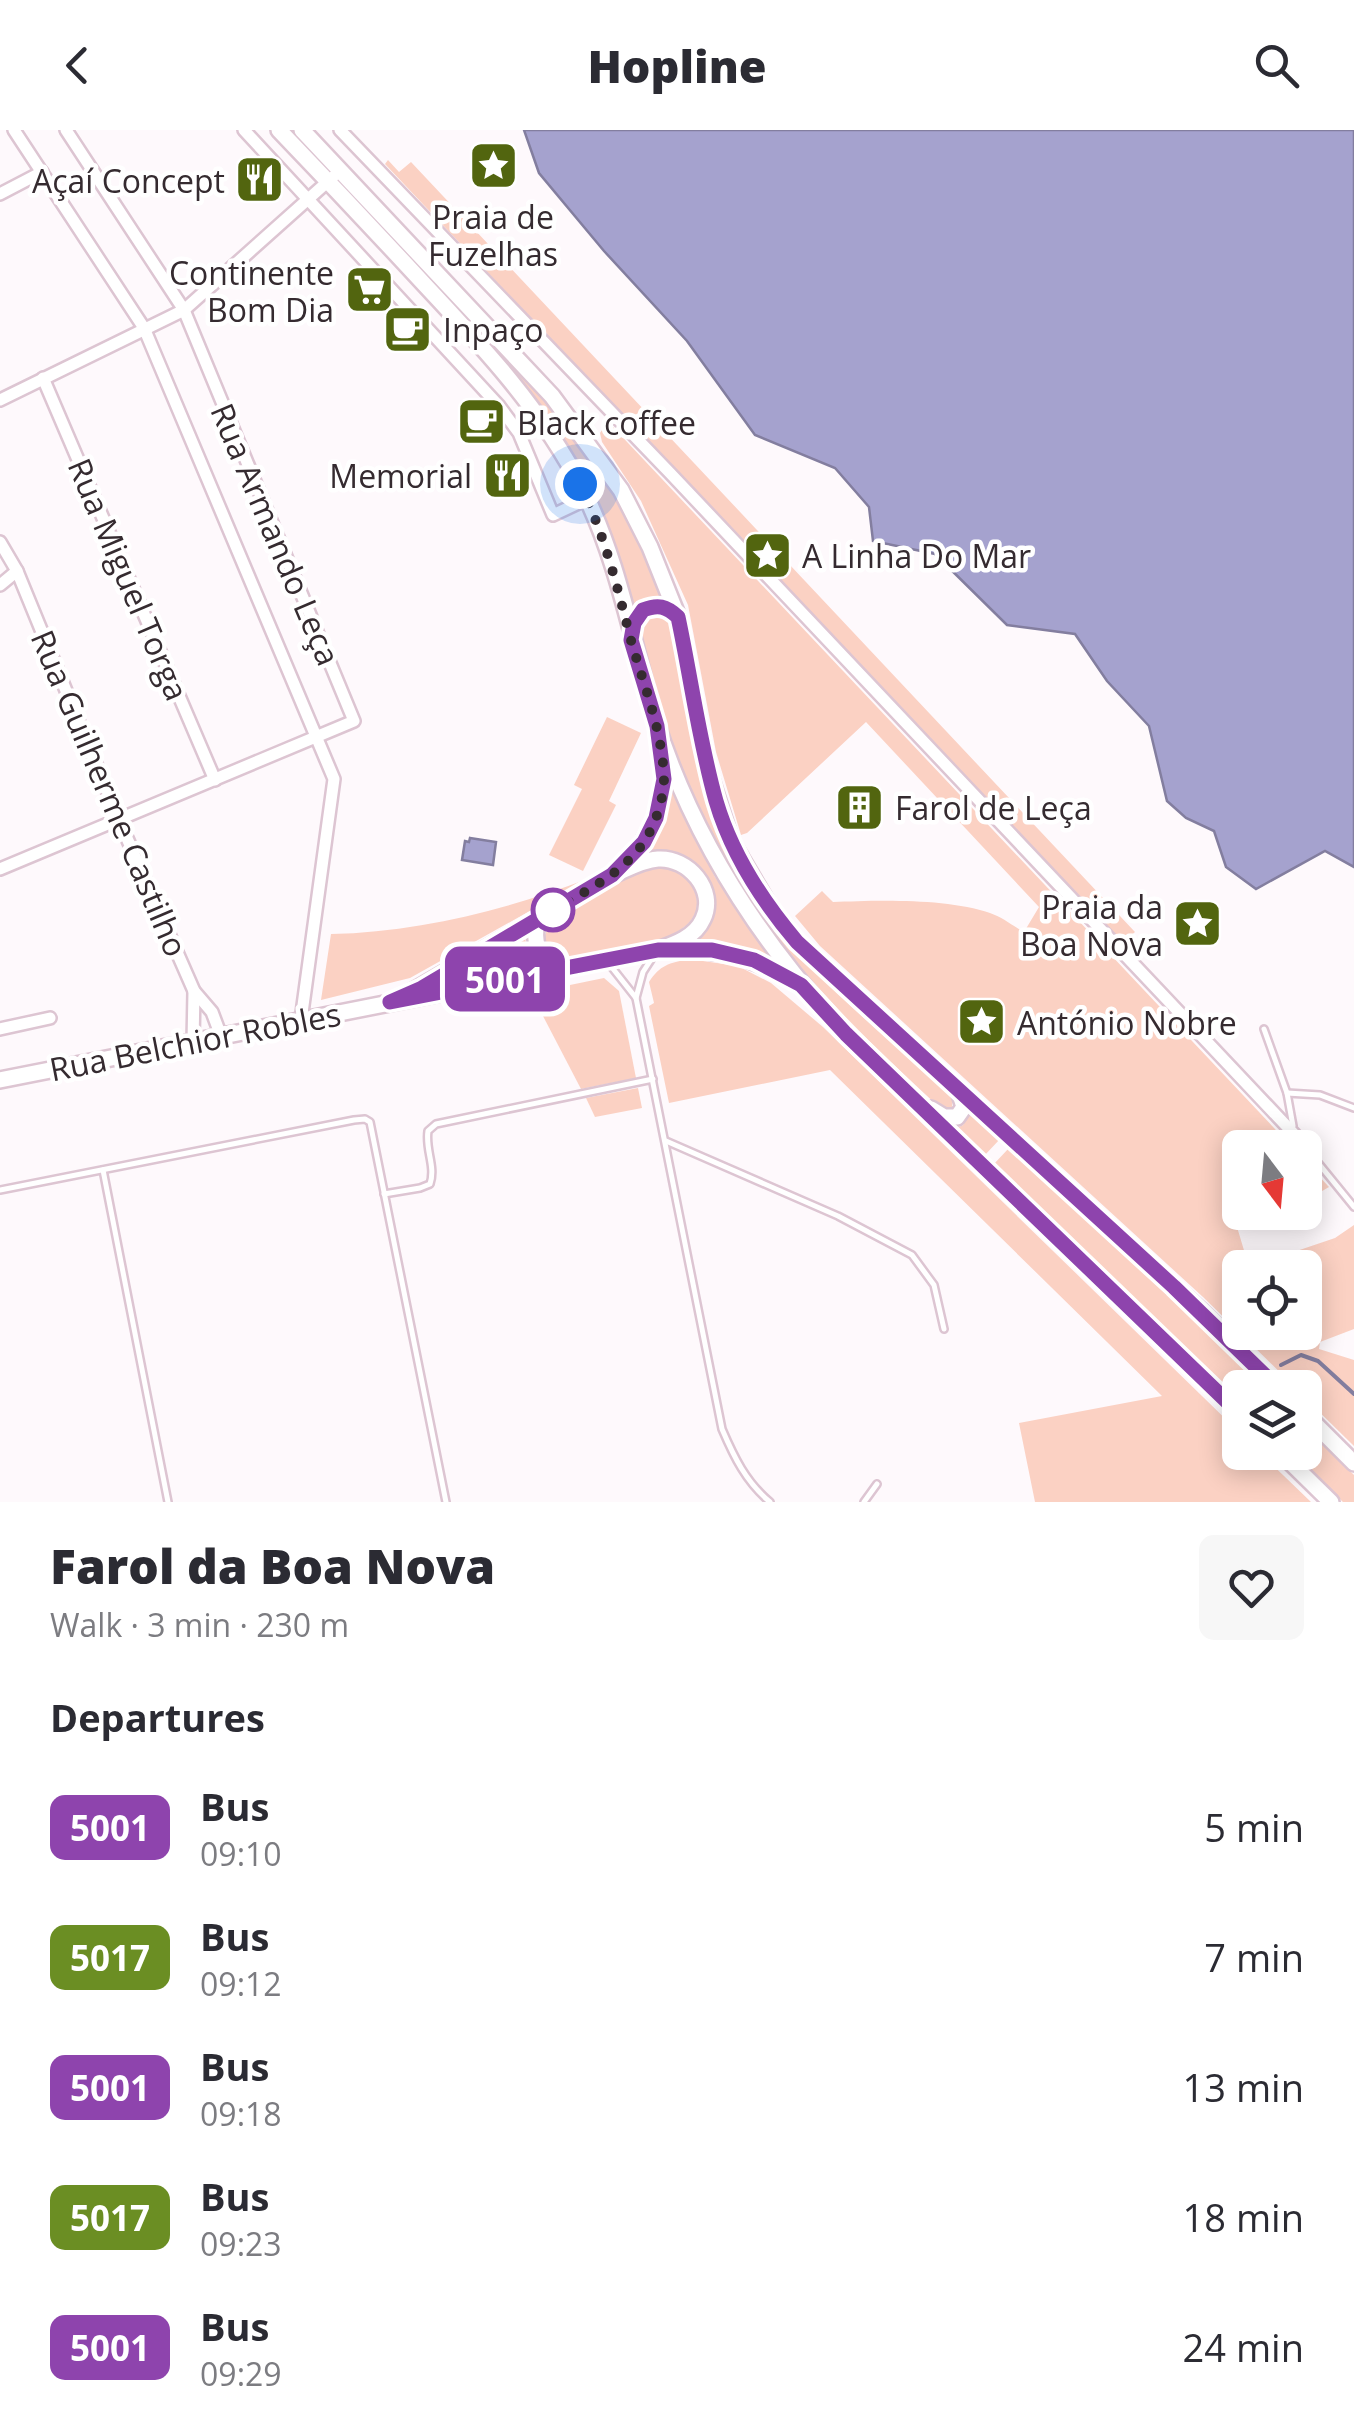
<!DOCTYPE html>
<meta charset="utf-8">
<style>
:root{--surface:#fff;--page:#f7f7f7;--text:#2b2b33;--muted:#7c7c81}
body{margin:0;font-family:"Open Sans",sans-serif;background:var(--page);color:var(--text);height:100vh;display:flex;flex-direction:column;font-size:38px;white-space:nowrap}
*{box-sizing:border-box;margin:0}
p{font-size:32px;color:var(--muted)}
.icon{flex:none;width:55px;height:55px;fill:none;stroke:currentColor;stroke-width:2;stroke-linecap:round;stroke-linejoin:round}
.map{position:relative;height:1372px;overflow:hidden}
.panel{display:flex;flex-direction:column;background:var(--surface);flex:1}
.panel>*{flex:none}
.badge{padding:0 20px;border-radius:15px;font-size:35px;line-height:65px}
.needle{width:65px;rotate:164deg}
.controls{position:absolute;left:1222px;top:1000px;display:grid;gap:20px}
.controls a{display:grid;place-items:center;width:100px;height:100px;border-radius:15px;background:var(--surface);box-shadow:0 5px 25px #0003;font-size:50px}
.you{position:absolute;width:50px;height:50px;margin:-25px;border:8px solid #fff;border-radius:50%;background:#1a73e8;box-shadow:0 0 0 15px #1a73e833}
.map>.badge{position:absolute;translate:-50% -50%;box-shadow:0 0 0 5px #fff}
h2{padding:0 50px;font-size:38px;line-height:90px}
.round{display:grid;place-items:center;flex:none;width:105px;height:105px;border-radius:15px;background:var(--page)}
.overview{display:flex;align-items:center;justify-content:space-between;height:170px;padding:0 50px}
h1{font-size:48px;font-weight:800;line-height:75px}
ul{padding:0;list-style:none}
li{display:flex;align-items:center;gap:30px;height:130px;padding:0 50px}
li div{flex:1}
li b{display:block;font-size:38px}
li em{font-style:normal}
li .badge{min-width:110px;font-weight:700;text-align:center}
header{display:flex;justify-content:space-between;align-items:center;height:130px;padding:0 50px;background:var(--surface);font-size:45px;font-weight:800}
.map>svg:first-child{display:block}
.green{fill:#fbd1c3;fill-rule:evenodd}
.water{fill:#a5a2ce;stroke:#837e9f;stroke-width:2.5}
.lines{fill:none;stroke-linecap:round;stroke-linejoin:round}
.stream{stroke:#837e9f;stroke-width:4}
.lane-casing{stroke:#ddc5d2;stroke-width:10}
.street-casing{stroke:#ddc5d2;stroke-width:16}
.secondary-casing{stroke:#ddc5d2;stroke-width:20}
.lane{stroke:#fff;stroke-width:5}
.street{stroke:#fff;stroke-width:11}
.secondary{stroke:#fff;stroke-width:15}
.line-casing{stroke:#fff;stroke-width:22}
.line{stroke:#8e44ad;stroke-width:15}
.walk{stroke:#352b30;stroke-width:10;stroke-dasharray:0 18}
.stop-dot{fill:#fff;stroke:#8e44ad;stroke-width:5}
.labels{text-anchor:middle;dominant-baseline:central;stroke-width:9;stroke-linejoin:round;paint-order:stroke}
.poi-label{font-size:32px;fill:#352b30;stroke:#fff;text-anchor:start}
.street-label{font-size:32px;fill:#352b30;stroke:#fff}
</style>
<header><svg class="icon" aria-label="back" viewBox="0 0 24 24"><path d="M15 5l-7 7 7 7"/></svg>Hopline<svg class="icon" aria-label="search" viewBox="0 0 24 24"><circle cx="10" cy="10" r="6"/><path d="M15 15l6 6"/></svg></header>
<div class="map">
<svg width="1354" height="1372" viewBox="0 0 1354 1372">
<rect width="100%" height="100%" fill="#fef9fc"/>
<g class="green">
<polygon points="388,30 399,42 411,32 1135,802 1125,811 1136,824 1134,826 385,34"/>
<path d="M496 214C530 253 567 291 596 334 624 376 644 421 664 467L647 468 633 474C623 445 615 415 604 386 579 325 536 268 493 218Z"/>
<path d="M612 296 1292 1017 1240 1018V1082L1275 1083 1237 1097 1249 1137 1335 1108 1354 1095V1199L1320 1212 1319 1219 1354 1230V1316L1305 1268V1258L1295 1257 1203 1167 820 816 795 786 822 761 833 772C877 770 948 768 990 783 1002 787 1013 796 1024 802L1039 777 866 592 747 703 741 705 716 622 688 475 641 371 602 312 600 303 604 297ZM1240 1138H1305V1202H1240Z"/>
<path d="M657 488 667 489 671 495C684 559 692 628 714 690 757 808 863 885 953 967L952 977H939C842 888 751 798 696 676 672 621 656 561 640 502L649 489Z"/>
<polygon points="607,587 641,603 609,671 616,675 583,741 549,725 582,659 574,655"/>
<polygon points="670,654 715,747 773,832 730,815 691,813 713,770 707,748 678,723 643,724 666,683"/>
<path d="M664 735C680 741 692 747 696 765 709 817 598 822 564 829L549 821 544 807 551 792 644 738Z"/>
<path d="M587 749 410 848 321 870 331 804C418 802 506 780 587 749Z"/>
<polygon points="525,807 527,819 536,835 445,852"/>
<path d="M689 829 738 836 771 853 823 897 1240 1303V1322L1260 1323 1311 1372H1035L1019 1293 1162 1266 830 940 669 973 649 876 654 873 649 852C660 835 669 833 689 829Z"/>
<polygon points="604,848 619,861 636,948 581,959 531,863"/>
<polygon points="638,958 642,978 595,987 586,968"/>
<polygon points="971,982 1000,1009 984,1026 955,999 963,995"/>
<polygon points="1009,1018 1266,1257 1240,1258 1240,1273 993,1035"/>
<polygon points="1305,1031 1329,1057 1305,1071"/>
<polygon points="1305,1296 1354,1345 1354,1372 1343,1372 1292,1323 1305,1322"/>
</g>
<g class="water">
<polygon points="524,0 1354,0 1354,737 1325,721 1256,759 1226,737 1214,701 1186,688 1167,671 1149,596 1107,551 1075,504 1007,495 935,424 873,411 869,377 835,338 755,305 687,211 604,121 539,43"/>
<polygon points="470,708 496,712 493,735 462,730 465,711 469,712"/>
</g>
<g class="lines">
<polyline class="stream" points="1281,1235 1301,1225 1318,1231 1354,1264"/>
<defs>
<g id="lane">
<path d="M610 835 636 868 722 1299C734 1327 746 1352 770 1372"/>
<polyline points="636,868 643,842 654,825"/>
<polyline points="1264,899 1287,963 1293,996"/>
<polyline points="1287,963 1320,965 1354,978"/>
<polyline points="1297,1007 1354,1077"/>
<polyline points="666,1011 838,1086 912,1125 934,1155 944,1199"/>
<polyline points="103,1040 168,1372"/>
<polyline points="0,1060 354,990 365,989 370,992 446,1372"/>
<path d="M384 1064 420 1058 430 1054C436 1036 425 1020 428 1001L436 994 653 949"/>
<polyline points="864,1372 877,1354"/>
</g>
<g id="street">
<polyline points="14,0 144,198 334,649 301,890"/>
<polyline points="244,0 499,276 519,303 553,385 587,369"/>
<polyline points="340,0 670,343 1295,1005"/>
<polyline points="0,64 42,42"/>
<polyline points="43,248 215,650"/>
<polyline points="0,270 184,180 334,46"/>
<polyline points="0,412 17,441 119,690 194,861 212,882 221,906"/>
<polyline points="0,455 17,441"/>
<polyline points="0,739 354,591 184,180 66,0"/>
<polyline points="0,899 50,888"/>
<polyline points="193,912 194,861"/>
</g>
<g id="secondary">
<path d="M279 0C328 51 377 103 425 155 484 218 542 280 582 358 619 431 632 512 655 589 693 710 760 812 846 904L1240 1284"/>
<polyline points="302,0 552,266 621,360 650,417 678,487 708,640 731,711 777,789 797,812 1202,1182 1278,1258"/>
<path d="M632 506 634 493 643 480C657 474 665 476 677 486"/>
<path d="M537 790C533 812 537 825 554 840"/>
<path d="M667 820C718 818 747 825 792 850"/>
<polyline points="410,863 613,745 643,712 656,688 664,649 661,624"/>
<path d="M0 950 658 820C675 814 695 807 703 789 717 760 688 727 658 729 642 730 627 739 613 745"/>
<polyline points="931,979 944,987 957,987 964,977 959,961"/>
<polyline points="1305,1284 1354,1333"/>
<polyline points="1280,1322 1331,1372"/>
</g>
</defs>
<use href="#lane" class="lane-casing"/>
<use href="#street" class="street-casing"/>
<use href="#secondary" class="secondary-casing"/>
<use href="#lane" class="lane"/>
<use href="#street" class="street"/>
<use href="#secondary" class="secondary"/>
</g>
<g class="lines">
<defs>
<path id="line" d="M1240 1284 846 904 801 855 754 830 712 820H658L390 872 422 858 612 745 644 712 656 688 664 649 657 596 631 510 634 493 643 480C658 474 666 476 678 487 691 548 699 611 716 671 731 722 763 772 797 812L1174 1157 1278 1258"/>
</defs>
<use href="#line" class="line-casing"/>
<use href="#line" class="line"/>
<path class="walk" d="M553 780C586 761 622 744 644 712 656 693 664 669 664 647 662 601 645 558 632 514 617 457 606 408 580 354"/>
</g>
<defs>
<symbol id="sight-square" viewBox="-11 -11 22 22"><rect x="-9" y="-9" width="18" height="18" rx="4" fill="#52650f" stroke="#fff"/><path d="M0-6L1.8-2.2L6-1.7L2.9 1.2L3.7 5.4L0 3.3L-3.7 5.4L-2.9 1.2L-6-1.7L-1.8-2.2Z" fill="#fff"/></symbol>
<symbol id="restaurant-square" viewBox="-11 -11 22 22"><rect x="-9" y="-9" width="18" height="18" rx="4" fill="#52650f" stroke="#fff"/><path d="M-5-6h1v4h1v-4h1v4h1v-4h1v5L-1.5 .5V6h-2V.5L-5-1ZM5-6V6H3V1.5H1.5Q1.5-4 5-6Z" fill="#fff"/></symbol>
<symbol id="supermarket-square" viewBox="-11 -11 22 22"><rect x="-9" y="-9" width="18" height="18" rx="4" fill="#52650f" stroke="#fff"/><path d="M-6-5.5h2.5l.6 2H6L4.5 2H-2.5L-4.4-4H-6ZM-1.5 3.2a1.3 1.3 0 1 0 .1 0ZM3 3.2a1.3 1.3 0 1 0 .1 0Z" fill="#fff"/></symbol>
<symbol id="cafe-square" viewBox="-11 -11 22 22"><rect x="-9" y="-9" width="18" height="18" rx="4" fill="#52650f" stroke="#fff"/><path d="M-5.5-4.5H6V0H3Q3 3.5 0 3.5H-2.5Q-5.5 3.5-5.5 0ZM3-3.2v2h1.7v-2ZM-6 4.5H4V6H-6Z" fill="#fff"/></symbol>
<symbol id="building-square" viewBox="-11 -11 22 22"><rect x="-9" y="-9" width="18" height="18" rx="4" fill="#52650f" stroke="#fff"/><path d="M-4-6H4V6H1V3H-1V6H-4ZM-2.5-4.3h1.7v1.8h-1.7ZM.8-4.3h1.7v1.8H.8ZM-2.5-1h1.7V.8h-1.7ZM.8-1h1.7V.8H.8Z" fill="#fff"/></symbol>
</defs>
<g fill-rule="evenodd">
<use href="#sight-square" x="466" y="8" width="55" height="55"/>
<use href="#restaurant-square" x="232" y="22" width="55" height="55"/>
<use href="#supermarket-square" x="342" y="132" width="55" height="55"/>
<use href="#cafe-square" x="380" y="172" width="55" height="55"/>
<use href="#cafe-square" x="454" y="264" width="55" height="55"/>
<use href="#restaurant-square" x="480" y="318" width="55" height="55"/>
<use href="#sight-square" x="740" y="398" width="55" height="55"/>
<use href="#building-square" x="832" y="650" width="55" height="55"/>
<use href="#sight-square" x="1170" y="766" width="55" height="55"/>
<use href="#sight-square" x="954" y="864" width="55" height="55"/>
</g>
<circle class="stop-dot" cx="553" cy="780" r="20"/>
<g class="labels">
<g class="poi-label">
<text x="225" y="50" text-anchor="end">Açaí Concept</text>
<text x="493" y="86" text-anchor="middle">Praia de<tspan x="493" dy="37">Fuzelhas</tspan></text>
<text x="334" y="142" text-anchor="end">Continente<tspan x="334" dy="37">Bom Dia</tspan></text>
<text x="443" y="199">Inpaço</text>
<text x="517" y="292">Black coffee</text>
<text x="472" y="345" text-anchor="end">Memorial</text>
<text x="802" y="425">A Linha Do Mar</text>
<text x="895" y="677">Farol de Leça</text>
<text x="1163" y="776" text-anchor="end">Praia da<tspan x="1163" dy="37">Boa Nova</tspan></text>
<text x="1017" y="892">António Nobre</text>
</g>
<g class="street-label">
<text transform="translate(276 404) rotate(67)">Rua Armando Leça</text>
<text transform="translate(129 449) rotate(67)">Rua Miguel Torga</text>
<text transform="translate(110 663) rotate(67)">Rua Guilherme Castilho</text>
<text transform="translate(195 911) rotate(-11)">Rua Belchior Robles</text>
</g>
</g>
</svg>
<div class="controls">
<a><svg class="needle" viewBox="-14 -14 28 28"><path d="M0-13l5 13h-10z" fill="#e53935"/><path d="M0 13l5-13h-10z" fill="#7c7c81"/></svg></a>
<a><svg class="icon" aria-label="locate" viewBox="0 0 24 24"><circle cx="12" cy="12" r="6"/><path d="M12 2v4M12 18v4M2 12h4M18 12h4"/></svg></a>
<a><svg class="icon" aria-label="layers" viewBox="0 0 24 24"><path d="M12 4l9 5-9 5-9-5zM3 14l9 5 9-5"/></svg></a>
</div>
<div class="you" style="left:580px;top:354px"></div>
<b class="badge" style="left:505px;top:849px;background:#8e44ad;color:#fff">5001</b>
</div>
<section class="panel">
<div class="overview"><div><h1>Farol da Boa Nova</h1><p>Walk · 3 min · 230 m</p></div><a class="round"><svg class="icon" aria-label="heart" viewBox="0 0 24 24"><path d="M12 20l-8-8c-3-5 5-10 8-4 3-6 11-1 8 4z"/></svg></a></div>
<h2>Departures</h2>
<ul>
<li><span class="badge" style="background:#8e44ad;color:#fff">5001</span><div><b>Bus</b><p>09:10</p></div><em>5 min</em></li>
<li><span class="badge" style="background:#6b8e23;color:#fff">5017</span><div><b>Bus</b><p>09:12</p></div><em>7 min</em></li>
<li><span class="badge" style="background:#8e44ad;color:#fff">5001</span><div><b>Bus</b><p>09:18</p></div><em>13 min</em></li>
<li><span class="badge" style="background:#6b8e23;color:#fff">5017</span><div><b>Bus</b><p>09:23</p></div><em>18 min</em></li>
<li><span class="badge" style="background:#8e44ad;color:#fff">5001</span><div><b>Bus</b><p>09:29</p></div><em>24 min</em></li>
</ul>
</section>
